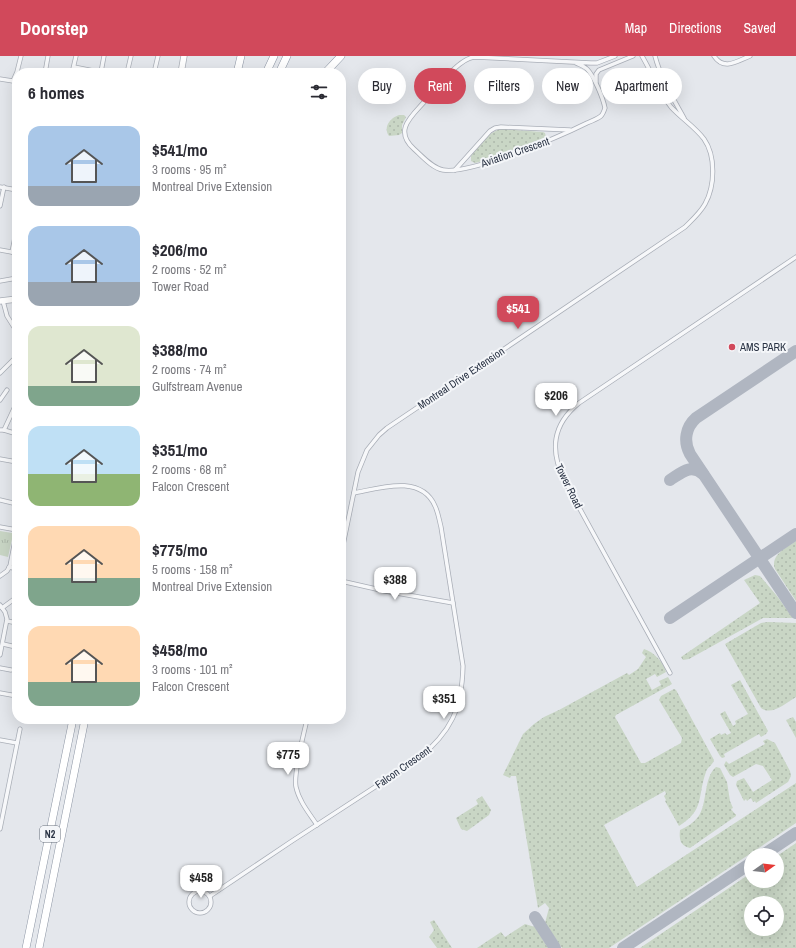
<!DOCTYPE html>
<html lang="en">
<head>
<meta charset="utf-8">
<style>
  :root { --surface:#fff; --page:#f2f2f3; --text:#2b2b33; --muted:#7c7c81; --accent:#d1495b }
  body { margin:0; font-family:"Archivo Narrow",sans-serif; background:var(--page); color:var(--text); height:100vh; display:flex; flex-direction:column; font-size:15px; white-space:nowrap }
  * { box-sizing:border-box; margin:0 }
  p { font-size:13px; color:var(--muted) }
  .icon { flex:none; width:22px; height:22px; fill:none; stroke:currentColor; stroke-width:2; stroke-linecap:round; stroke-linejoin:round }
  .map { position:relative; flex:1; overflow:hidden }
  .sheet { position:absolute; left:12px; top:12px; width:334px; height:656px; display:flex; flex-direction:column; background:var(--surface); border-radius:16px; box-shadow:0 4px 16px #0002 }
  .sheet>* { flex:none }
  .banner { position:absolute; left:358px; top:12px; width:378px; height:36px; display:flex; gap:8px }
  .needle { width:26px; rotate:76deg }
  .fabs { position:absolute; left:744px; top:792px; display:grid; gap:8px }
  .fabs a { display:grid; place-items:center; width:40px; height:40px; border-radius:50%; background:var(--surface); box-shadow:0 4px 16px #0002; font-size:20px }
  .price { position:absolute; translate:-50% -34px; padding:0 9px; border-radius:8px; background:#fff; color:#222; font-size:13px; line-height:26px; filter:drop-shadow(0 1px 2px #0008) }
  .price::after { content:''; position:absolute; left:50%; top:24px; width:12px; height:9px; margin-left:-6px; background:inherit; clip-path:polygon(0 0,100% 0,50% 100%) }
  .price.selected { background:var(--accent); color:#fff }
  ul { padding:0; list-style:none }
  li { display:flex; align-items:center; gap:12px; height:100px; padding:0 16px }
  li span { display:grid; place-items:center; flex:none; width:112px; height:80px; border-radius:12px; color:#555 }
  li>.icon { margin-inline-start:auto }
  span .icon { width:48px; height:48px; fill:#fffc; stroke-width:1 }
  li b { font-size:17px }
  h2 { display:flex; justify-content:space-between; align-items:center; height:48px; padding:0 16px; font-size:17px }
  .chip { padding:0 14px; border-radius:18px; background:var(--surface); box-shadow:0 4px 16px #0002; font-size:14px; line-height:36px }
  .chip.selected { background:var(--accent); color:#fff }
  header { display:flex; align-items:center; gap:24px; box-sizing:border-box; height:56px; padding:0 20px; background:var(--accent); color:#fff }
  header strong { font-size:19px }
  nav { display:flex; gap:22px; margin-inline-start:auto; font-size:14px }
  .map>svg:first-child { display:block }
</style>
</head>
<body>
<header>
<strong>Doorstep</strong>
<nav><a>Map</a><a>Directions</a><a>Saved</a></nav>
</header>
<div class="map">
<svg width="796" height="892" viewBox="0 0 796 892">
  <defs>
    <pattern id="grass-dots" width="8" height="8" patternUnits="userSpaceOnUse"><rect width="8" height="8" fill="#c9d6c5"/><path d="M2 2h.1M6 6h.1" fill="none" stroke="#adb8ab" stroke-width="1.8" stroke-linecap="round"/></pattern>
    <pattern id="park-tufts" width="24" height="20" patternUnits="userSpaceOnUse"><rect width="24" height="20" fill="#c9d6c5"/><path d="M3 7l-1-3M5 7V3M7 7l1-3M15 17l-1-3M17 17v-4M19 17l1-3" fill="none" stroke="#adb8ab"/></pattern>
  </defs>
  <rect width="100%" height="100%" fill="#e4e7ec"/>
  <g fill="url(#grass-dots)" fill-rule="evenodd">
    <path d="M399,59H404L406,61L402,69V77L399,79L389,80C383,71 390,62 399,59Z"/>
    <path d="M502,73L543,76L545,77L546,81L490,103L475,107L471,105V100C479,91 488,75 502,73Z"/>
    <path d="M796,485V545L775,513C770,499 786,492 796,485Z"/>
    <path d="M755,519L760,520L777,540L793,562H763L689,603L683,604L681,601L760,547L744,524Z"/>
    <path d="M768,566L796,567V641C786,647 772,660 761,652L725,588L761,567Z"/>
    <path d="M644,593C654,596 664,607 666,616L657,621L655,618L646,623L652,634L661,629L659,625L668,621L672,628L616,659L615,661L641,707H645L681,687L682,682L659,644L661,640L674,633L676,634L714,704C713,709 707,711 706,716C697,741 705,754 679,770L665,745L666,744L664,740L666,738L665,735L604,769L637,831L796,727V767L609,892H562L545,867L549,852L545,847L538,852L516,720H511L510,722L503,719L523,678L534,668L544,661L559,654L627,617L629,619L638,613L646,601L642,597Z"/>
    <path d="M740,624L768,675L766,678L761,681L759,678L724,698L725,701L722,702L720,700L710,683L720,677L721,679L725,677L727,679L731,677L720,658L725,655L733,670L736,668L735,665L748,658L731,629Z"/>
    <path d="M793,661L796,666V682L786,664Z"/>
    <path d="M767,683L775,687L790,715L791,720L788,726L756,747L755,745L753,746L751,742L747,745L746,743L744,745L736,729L737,725L744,722L753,736L772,724L763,710L756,708L733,721L730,719L724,709L726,705L729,708L765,688L763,685Z"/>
    <path d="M716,711L720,712L727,726L730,745L733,752L731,753L735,758H736V760L690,792C680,790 679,783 680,774C687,771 693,767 698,761C708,748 703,722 716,711Z"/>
    <path d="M482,740L491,754L489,759L467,775L461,773L456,762L478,748L476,744Z"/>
    <path d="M796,787V892H640L751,817V825H777V800ZM751,847H777V873H751Z"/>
    <path d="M434,864L452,892H437L429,881L434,874L430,866Z"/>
    <path d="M525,868L535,871L548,892H477L501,876L505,881Z"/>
  </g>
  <path fill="url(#park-tufts)" d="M0,475L12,477L13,479L8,501L0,499Z"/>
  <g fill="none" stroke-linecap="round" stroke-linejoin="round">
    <g stroke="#b0b6c1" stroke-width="12">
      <path d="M796,295L696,362C686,371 683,385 690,398L796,557"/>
      <path d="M670,424C681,417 691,407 703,418"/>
      <path d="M670,562L796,478"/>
      <path d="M763,799L796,777"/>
      <path d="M535,861L555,892"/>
      <path d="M623,892L751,807"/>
    </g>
    <defs>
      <g id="street">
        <path d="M655,0C661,23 673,42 684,62"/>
        <path d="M714,0C724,15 737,5 750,0"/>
        <path d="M576,7C580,9 584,10 587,13C594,20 603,42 605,52C604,55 603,58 601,60C597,63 592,65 587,67C561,80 470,119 443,114C432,112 422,100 414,93C393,74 412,60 425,45C436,33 458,3 474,1L591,7H597L615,0"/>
        <path d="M74,11L104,17"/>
        <path d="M101,16L104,0"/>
        <path d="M45,17L48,0"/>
        <path d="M72,17L76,0"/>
        <path d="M127,17L131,0"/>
        <path d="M154,17L158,0"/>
        <path d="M0,23L13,25L17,29"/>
        <path d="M13,25L17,16L21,0"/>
        <path d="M596,26V18L599,14L633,0"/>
        <path d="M455,114L490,75L495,72L501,71L570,74"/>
        <path d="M0,131L17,134"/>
        <path d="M0,150L4,131"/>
        <path d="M0,194L17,197"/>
        <path d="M12,196L17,171"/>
        <path d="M0,225L17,222"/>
        <path d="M3,245L7,260L17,276"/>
        <path d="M0,317L17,300"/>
        <path d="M0,344L7,334"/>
        <path d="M0,374H4L17,346"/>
        <path d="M4,374L17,378"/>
        <path d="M0,403L17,406"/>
        <path d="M0,444L17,448"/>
        <path d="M0,471L17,474"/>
        <path d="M341,499L358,416L367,394L379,379L387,372L685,171C692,164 700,157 705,148C715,130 716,100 704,83C695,71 681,62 671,51C659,36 652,17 642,0"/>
        <path d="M9,511L17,513"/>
        <path d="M0,520L7,515L10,510L17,474"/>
        <path d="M341,525L385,535L453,547"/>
        <path d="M0,549L5,556L7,563L0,599"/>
        <path d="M2,552L17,541"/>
        <path d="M7,565L17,567"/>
        <path d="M3,588L16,591"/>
        <path d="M0,612L11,614"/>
        <path d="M670,617L564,424C550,394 552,369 579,347L796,201"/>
        <path d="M0,637L17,640"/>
        <path d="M307,663C304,678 293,717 296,731C299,745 309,757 317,769"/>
        <path d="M0,684L17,687"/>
        <path d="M0,773L20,673"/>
        <circle cx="200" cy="846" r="11"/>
        <path d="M210,840L292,785L418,703C451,676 462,653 463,610L441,471C439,463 438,456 435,450C421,418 380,432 354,437"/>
      </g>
      <g id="secondary">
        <path d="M181,17L184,0"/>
        <path d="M0,245L17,243"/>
      </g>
      <g id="highway">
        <path d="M237,17L241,0"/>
        <path d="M266,17L274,0"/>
        <path d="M279,17L287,0"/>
        <path d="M325,17L341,0"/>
        <path d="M26,892L73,663"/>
        <path d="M39,892L85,663"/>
      </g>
    </defs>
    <use href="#street" stroke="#a9aeb7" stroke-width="5"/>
    <use href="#secondary" stroke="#a9aeb7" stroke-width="7"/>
    <use href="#highway" stroke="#8b94a3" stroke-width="8"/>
    <use href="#street" stroke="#f7f8fa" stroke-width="3.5"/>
    <use href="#secondary" stroke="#fff" stroke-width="5.5"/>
    <use href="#highway" stroke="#fff" stroke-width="7"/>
  </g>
  <circle fill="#d1495b" stroke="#f4f6f9" stroke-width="1.5" cx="732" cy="291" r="4"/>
  <g text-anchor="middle" stroke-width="4" stroke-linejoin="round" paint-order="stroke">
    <rect fill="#f4f6f9" stroke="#676e7b" stroke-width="1" x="40" y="770" width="20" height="16" rx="3"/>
    <g font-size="10" font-weight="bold" fill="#2b3445">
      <text x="50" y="782">N2</text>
    </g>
    <g font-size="11" fill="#2b3445" stroke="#f4f6f9">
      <text transform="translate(515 96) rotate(-19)" y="4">Aviation Crescent</text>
      <text transform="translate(461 322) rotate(-34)" y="4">Montreal Drive Extension</text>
      <text transform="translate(569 430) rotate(64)" y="4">Tower Road</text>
      <text transform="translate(403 711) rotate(-35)" y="4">Falcon Crescent</text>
    </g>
    <g font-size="11" fill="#2b3445" stroke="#f4f6f9" text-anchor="start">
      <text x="740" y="295">AMS PARK</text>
    </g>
  </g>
</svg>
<div class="fabs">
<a><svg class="needle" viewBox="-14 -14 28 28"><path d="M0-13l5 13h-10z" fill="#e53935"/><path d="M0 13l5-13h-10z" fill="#7c7c81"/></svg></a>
<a><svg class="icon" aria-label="locate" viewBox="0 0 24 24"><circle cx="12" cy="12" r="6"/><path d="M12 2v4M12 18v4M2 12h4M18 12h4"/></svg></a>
</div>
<b class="price selected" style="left:518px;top:274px">$541</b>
<b class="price" style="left:556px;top:361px">$206</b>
<b class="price" style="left:395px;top:545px">$388</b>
<b class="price" style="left:444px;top:664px">$351</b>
<b class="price" style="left:288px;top:720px">$775</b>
<b class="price" style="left:201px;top:843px">$458</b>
<div class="banner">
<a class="chip">Buy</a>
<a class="chip selected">Rent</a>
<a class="chip">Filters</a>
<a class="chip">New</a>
<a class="chip">Apartment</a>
</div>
<section class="sheet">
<h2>6 homes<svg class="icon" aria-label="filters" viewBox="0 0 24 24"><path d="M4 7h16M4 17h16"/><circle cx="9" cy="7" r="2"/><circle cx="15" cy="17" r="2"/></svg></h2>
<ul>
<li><span style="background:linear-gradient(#a9c7e8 75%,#9aa5b1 0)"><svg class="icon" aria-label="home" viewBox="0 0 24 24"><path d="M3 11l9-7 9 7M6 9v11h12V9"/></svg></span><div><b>$541/mo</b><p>3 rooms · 95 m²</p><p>Montreal Drive Extension</p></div></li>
<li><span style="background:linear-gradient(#a9c7e8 70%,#9aa5b1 0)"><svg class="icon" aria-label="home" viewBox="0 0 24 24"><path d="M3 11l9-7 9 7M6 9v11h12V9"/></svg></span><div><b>$206/mo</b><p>2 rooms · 52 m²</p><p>Tower Road</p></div></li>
<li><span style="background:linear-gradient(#dfe7d0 75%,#7fa58c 0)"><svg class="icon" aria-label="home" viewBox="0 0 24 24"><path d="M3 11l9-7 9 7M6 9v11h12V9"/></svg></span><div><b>$388/mo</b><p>2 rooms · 74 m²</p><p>Gulfstream Avenue</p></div></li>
<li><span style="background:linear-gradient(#bfe0f5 60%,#8fb573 0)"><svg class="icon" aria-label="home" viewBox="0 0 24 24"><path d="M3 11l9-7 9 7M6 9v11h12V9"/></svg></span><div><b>$351/mo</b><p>2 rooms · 68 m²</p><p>Falcon Crescent</p></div></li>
<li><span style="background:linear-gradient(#ffd9b3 65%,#7fa58c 0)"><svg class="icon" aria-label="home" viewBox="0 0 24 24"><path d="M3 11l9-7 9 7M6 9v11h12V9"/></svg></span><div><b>$775/mo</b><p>5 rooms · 158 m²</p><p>Montreal Drive Extension</p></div></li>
<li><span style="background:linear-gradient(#ffd9b3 70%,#7fa58c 0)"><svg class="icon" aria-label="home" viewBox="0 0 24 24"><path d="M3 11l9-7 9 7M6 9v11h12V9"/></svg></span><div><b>$458/mo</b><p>3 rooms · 101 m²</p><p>Falcon Crescent</p></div></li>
</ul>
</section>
</div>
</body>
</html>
